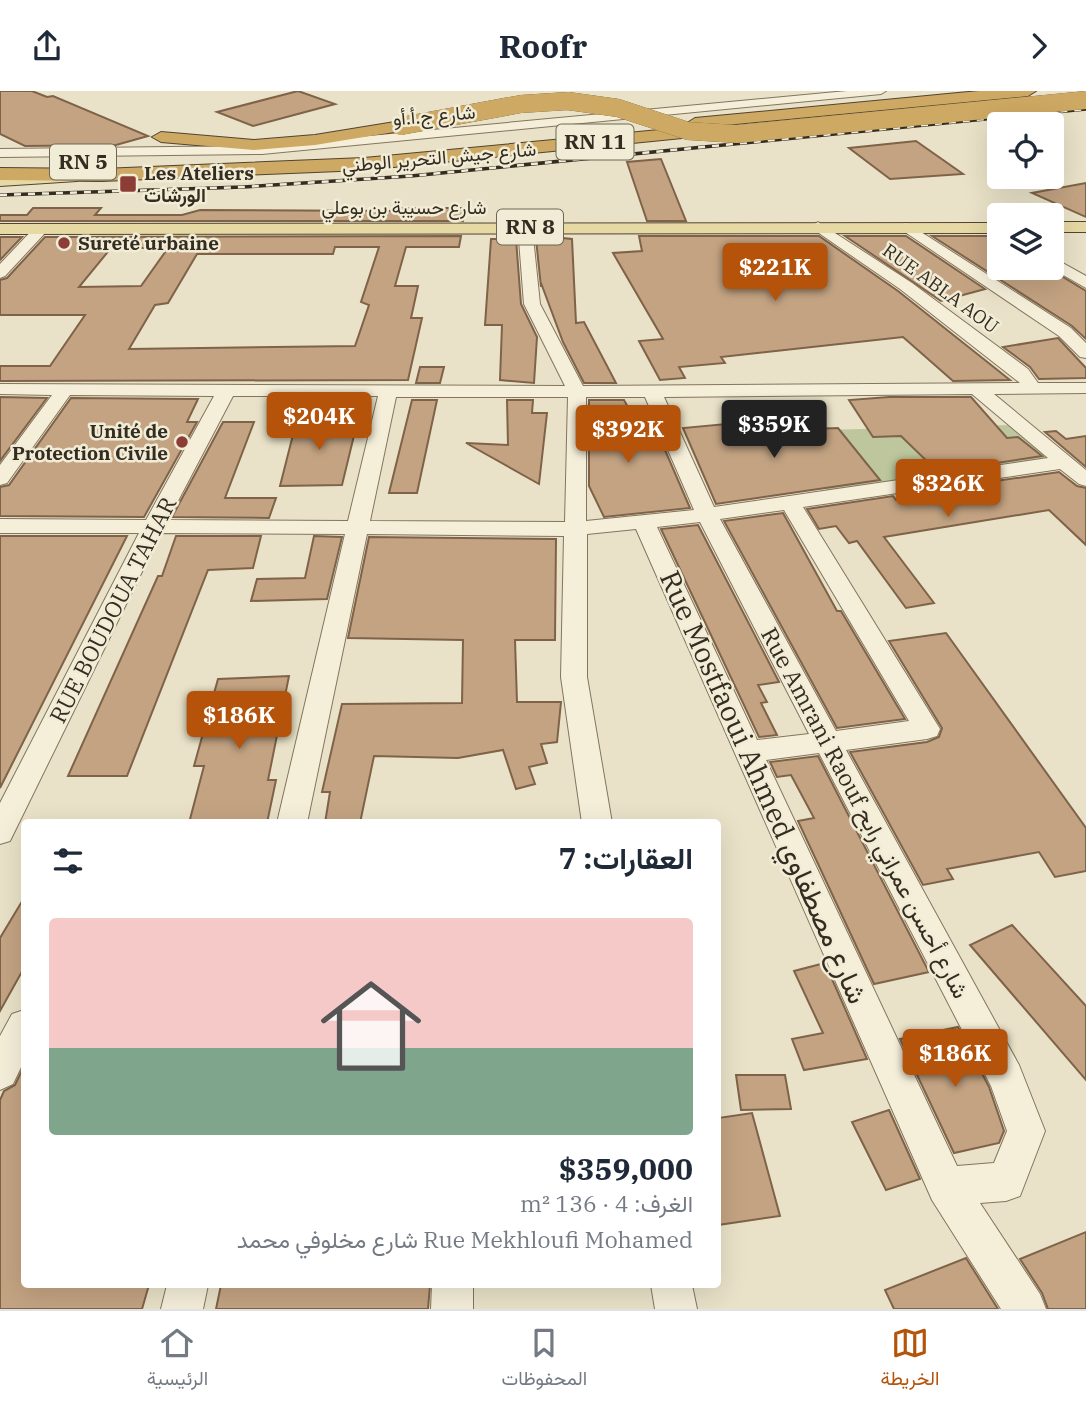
<!DOCTYPE html>
<html lang="ar">
<head>
<meta charset="utf-8">
<style>
  :root { --surface:#fff; --page:#f2f2f3; --text:#1f2937; --muted:#747a83; --line:#e0e1e3; --accent:#b45309 }
  body { margin:0; font-family:"IBM Plex Serif",Vazirmatn,serif; background:var(--page); color:var(--text); direction:rtl; height:100vh; display:flex; flex-direction:column; font-size:26px; white-space:nowrap }
  * { box-sizing:border-box; margin:0 }
  p { font-size:23px; color:var(--muted) }
  .icon { flex:none; width:38px; height:38px; fill:none; stroke:currentColor; stroke-width:2; stroke-linecap:round; stroke-linejoin:round }
  .map { position:relative; flex:1; overflow:hidden; direction:ltr }
  .sheet { position:absolute; left:21px; top:728px; width:700px; height:469px; display:flex; flex-direction:column; background:var(--surface); border-radius:7px; box-shadow:0 7px 28px #0002; direction:rtl }
  .sheet>* { flex:none }
  .controls { position:absolute; left:987px; top:21px; display:grid; gap:14px }
  .controls a { display:grid; place-items:center; width:77px; height:77px; border-radius:7px; background:var(--surface); box-shadow:0 7px 28px #0002; font-size:35px }
  .price { position:absolute; translate:-50% -60px; padding:0 16px; border-radius:7px; background:var(--accent); color:#fff; font-size:23px; line-height:46px; filter:drop-shadow(0 2px 4px #0008) }
  .price::after { content:''; position:absolute; left:50%; top:42px; width:21px; height:16px; margin-left:-10px; background:inherit; clip-path:polygon(0 0,100% 0,50% 100%) }
  .price.current { background:#222; color:#fff }
  ul { padding:0; list-style:none }
  li { display:grid; align-content:center; gap:14px; height:371px; padding:0 28px }
  li span { display:grid; place-items:center; height:217px; border-radius:7px; color:#555 }
  li>.icon { margin-inline-start:auto }
  span .icon { width:126px; height:126px; fill:#fffc; stroke-width:1 }
  li b { font-size:30px }
  h2 { display:flex; justify-content:space-between; align-items:center; height:84px; padding:0 28px; font-size:30px }
  header { display:flex; justify-content:space-between; align-items:center; height:91px; padding:0 28px; background:var(--surface); font-size:32px; font-weight:800 }
  .menu { display:flex; justify-content:space-around; align-items:center; height:98px; border-top:2px solid var(--line); background:var(--surface); font-size:19px; color:var(--muted) }
  .menu a { display:grid; justify-items:center; gap:4px }
  .menu .current { color:var(--accent) }
  .map>svg:first-child { display:block }
</style>
</head>
<body>
<header><svg class="icon" aria-label="forward" viewBox="0 0 24 24"><path d="M9 5l7 7-7 7"/></svg>Roofr<svg class="icon" aria-label="share" viewBox="0 0 24 24"><path d="M12 15V3M7 8l5-5 5 5M5 13v7h14v-7"/></svg></header>
<div class="map">
<svg width="1086" height="1218" viewBox="0 0 1086 1218">
  <rect width="100%" height="100%" fill="#e9e2c8"/>
  <path fill="#bdc69d" d="M1010,334L1048,367L828,402L787,340Z"/>
  <g fill="#c3a382" stroke="#7f6348" stroke-width="2" fill-rule="evenodd">
    <path d="M0,0H32L47,6L53,5L148,45L116,54L25,55L0,43Z"/>
    <path d="M298,0L335,13L253,35L217,21Z"/>
    <path d="M916,50L963,83L890,88L849,57Z"/>
    <path d="M661,68L686,130H647L627,71Z"/>
    <path d="M1086,92V126L1032,102Z"/>
    <path d="M33,117H101L95,124H182L200,119L396,120L397,117H465L463,130H0V124H27Z"/>
    <path d="M461,145L459,156H406L395,195H418L411,227H422L408,289L0,290V275H50L85,224H0V189L7,187L45,146ZM335,156H379L361,211L369,214L355,255L129,258L155,214L168,212L197,163H333ZM111,157H168L141,195L79,196Z"/>
    <path d="M542,145L572,148L576,232L584,231L616,292H584L563,251L541,192V196L536,148Z"/>
    <path d="M639,145H819L898,200L1010,289L953,290L903,246L721,266L725,272L679,276L685,287L660,289L639,250L663,248L613,162L642,160Z"/>
    <path d="M845,145H906L985,198L941,210Z"/>
    <path d="M932,145H999V178L1048,177L1086,200V248L1072,235Z"/>
    <path d="M0,146H22L0,169Z"/>
    <path d="M491,148H516L521,213L537,246L534,292L500,289L502,234H485Z"/>
    <path d="M1058,247L1086,277V287L1039,288L1030,276L1003,256Z"/>
    <path d="M420,276H444L440,292H416Z"/>
    <path d="M0,306L47,307L0,370Z"/>
    <path d="M889,306H971L1007,347L1018,346L1042,365L938,381L901,345L873,346L849,309Z"/>
    <path d="M71,307L198,308L187,331H197L144,426L0,425V396L9,394Z"/>
    <path d="M412,309H437L417,402H389Z"/>
    <path d="M507,309H533L532,322H547L539,393L466,352L508,354Z"/>
    <path d="M589,309H624L630,320L638,319L640,352H662L690,417L604,426L589,395Z"/>
    <path d="M297,328H358L342,394L280,395Z"/>
    <path d="M779,328L786,339L838,337L880,389L716,413L683,337Z"/>
    <path d="M223,331H254L225,407H276L269,427L172,426Z"/>
    <path d="M1056,340L1066,348L1086,345V376L1045,341Z"/>
    <path d="M1059,381L1077,395L1086,397V454L1049,419L884,446L934,512L906,517L857,450L849,452L836,435L819,438L807,418L893,405L896,409L956,399L954,396Z"/>
    <path d="M783,422L837,520H841L905,628L837,637L724,430Z"/>
    <path d="M698,434L779,591L758,594L767,611L761,612L777,644L759,646L661,438Z"/>
    <path d="M0,445H127L0,697Z"/>
    <path d="M176,445H261L253,477L208,479L127,685H68L158,485H162Z"/>
    <path d="M314,445L342,446L327,508L251,510L257,488L305,487Z"/>
    <path d="M369,446L556,448L555,549H515L517,611H561L557,651L541,653L547,672L529,676L535,693L516,698L503,659L458,667L374,665L360,732H325L330,701H322L342,613L462,612L463,549L348,547Z"/>
    <path d="M946,542L1086,737V780L1055,786L1039,761L947,778L953,788L923,794L850,661L927,651L939,646L942,637L889,550Z"/>
    <path d="M289,585L268,689H276L267,732H189L204,675H194L218,588Z"/>
    <path d="M818,665L929,881L874,893L798,730L814,727L791,684L777,686L770,671Z"/>
    <path d="M24,807V877L0,920V847Z"/>
    <path d="M1012,834L1086,915V989L970,854Z"/>
    <path d="M825,872L867,968L804,979L792,948L823,942L794,880Z"/>
    <path d="M958,936L989,996L1004,1040L999,1052L954,1062L900,948Z"/>
    <path d="M24,975V1194H149L142,1218H0V1009L4,1000L15,994Z"/>
    <path d="M736,984H785L791,1018L741,1019Z"/>
    <path d="M889,1019L920,1088L886,1099L852,1031Z"/>
    <path d="M752,1022L780,1125L718,1134V1027Z"/>
    <path d="M1086,1141V1218H1048L1042,1202L1020,1168Z"/>
    <path d="M966,1167L998,1218H894L885,1199Z"/>
    <path d="M221,1194H430L428,1218H216Z"/>
  </g>
  <g fill="none" stroke-linecap="round" stroke-linejoin="round">
    <defs>
      <g id="minor">
        <path d="M847,0H886L881,3L262,63L0,66V58L262,55Z"/>
        <path d="M818,131L912,192L1028,278L1038,292H1086V302L994,303L1086,379V395L1079,393L1060,378L803,416L940,638L937,645L927,648L846,659L1019,974L1045,1040L1020,1105L1006,1110L980,1112L1040,1203L1046,1218H1001L932,1109L636,438L587,443V586L612,732H582L561,586L564,445L367,443L307,732H277L345,443L161,442L10,750L0,753V712L139,442H0V428L146,429L214,305L70,304L7,392L0,394V374L52,304L0,303V293L565,295L524,213L518,136L525,132L532,136L540,213L583,295L1020,292L900,198L813,138L811,135ZM972,303L1048,367L714,416L664,306ZM233,305H378L348,430L168,429ZM396,306H568L565,431L370,430ZM586,306H645L694,419L586,430ZM784,419L909,630L836,640L720,428ZM700,431L809,643L757,649L657,436ZM819,662L991,995L1007,1040L994,1072L957,1075L766,669Z"/>
        <path d="M907,132L1071,237L1086,252V267L1080,266L1059,245L902,139V133Z"/>
        <path d="M41,134L48,138L46,141L5,185L0,187V173L36,135Z"/>
        <path d="M1052,166L1086,185V197L1051,177Z"/>
        <path d="M24,919V970L13,993L0,999V945L12,923Z"/>
        <path d="M167,1194H208L203,1218H161Z"/>
        <path d="M432,1194H473V1218H431Z"/>
        <path d="M651,1194H692L697,1218H655Z"/>
      </g>
      <g id="major">
        <path d="M71,82L79,87L77,90L0,95V85Z"/>
        <rect x="1052" y="131" width="34" height="10"/>
        <path d="M999,132V142L0,143V133Z"/>
      </g>
      <g id="highway">
        <path d="M979,0H1036L1028,5L726,34L731,38L722,43L364,79L102,90L0,89V77L102,78L364,67L691,36L687,32L695,27Z"/>
        <path d="M401,30L407,31L409,35L407,39L315,54L254,59L161,51L152,46L161,41L254,49L315,44Z"/>
      </g>
    </defs>
    <use href="#minor" stroke="#83755f" stroke-width="2"/>
    <use href="#major" stroke="#514432" stroke-width="2"/>
    <use href="#highway" stroke="#514432" stroke-width="2"/>
    <use href="#minor" fill="#f5efda" fill-rule="evenodd"/>
    <use href="#major" fill="#e7d9a4" fill-rule="evenodd"/>
    <use href="#highway" fill="#cea963" fill-rule="evenodd"/>
    <defs>
      <path id="rail" d="M0,104L243,96L411,85L1086,18"/>
    </defs>
    <use href="#rail" stroke="#352c21" stroke-width="3.5"/>
    <use href="#rail" stroke="#f1ecd6" stroke-width="2.5" stroke-dasharray="7" stroke-linecap="butt"/>
    <defs>
      <path id="highway-bridge" d="M401,35L521,13L568,10L618,17L688,40L737,43L1086,9"/>
    </defs>
    <use href="#highway-bridge" stroke="#514432" stroke-width="18" stroke-linecap="butt"/>
    <use href="#highway-bridge" stroke="#cea963" stroke-width="18"/>
  </g>
  <g fill="#8b3d36" stroke="#f1ecd6" stroke-width="2.5">
    <rect x="119" y="84" width="18" height="18" rx="3.5"/>
    <circle cx="64" cy="152" r="7"/>
    <circle cx="182" cy="351" r="7"/>
  </g>
  <g text-anchor="middle" stroke-width="5" stroke-linejoin="round" paint-order="stroke">
    <g font-size="19" fill="#352c21" stroke="#f1ecd6">
      <text transform="translate(434 24) rotate(-5)" y="7">شارع ج.أ.أو</text>
      <text transform="translate(439 66) rotate(-5)" y="7">شارع جيش التحرير الوطني</text>
      <text x="404" y="123">شارع حسيبة بن بوعلي</text>
      <text transform="translate(941 197) rotate(36)" y="7">RUE ABLA AOU</text>
    </g>
    <g font-size="19" font-weight="bold" fill="#352c21" stroke="#f1ecd6" text-anchor="start">
      <text x="144" y="89">Les Ateliers<tspan x="144" dy="22">الورشات</tspan></text>
      <text x="78" y="159">Sureté urbaine</text>
      <text x="168" y="347" text-anchor="end">Unité de<tspan x="168" dy="22">Protection Civile</tspan></text>
    </g>
    <g fill="#f1ecd6" stroke="#6d6657" stroke-width="2">
      <rect x="556.5" y="33.5" width="77" height="35" rx="5"/>
      <rect x="50" y="53.5" width="66" height="35" rx="5"/>
      <rect x="497" y="118.5" width="66" height="35" rx="5"/>
    </g>
    <g font-size="21" font-weight="bold" fill="#352c21">
      <text x="595" y="58">RN 11</text>
      <text x="83" y="78">RN 5</text>
      <text x="530" y="143">RN 8</text>
    </g>
    <g font-size="23" fill="#352c21" stroke="#f1ecd6">
      <text transform="translate(113 519) rotate(-63)" y="8">RUE BOUDOUA TAHAR</text>
      <text transform="translate(865 722) rotate(62)" y="8">Rue Amrani Raouf شارع أحسن عمراني رابح</text>
    </g>
    <g font-size="28" fill="#352c21" stroke="#f1ecd6">
      <text transform="translate(764 696) rotate(66)" y="10">Rue Mostfaoui Ahmed شارع مصطفاوي</text>
    </g>
  </g>
</svg>
<div class="controls">
<a><svg class="icon" aria-label="locate" viewBox="0 0 24 24"><circle cx="12" cy="12" r="6"/><path d="M12 2v4M12 18v4M2 12h4M18 12h4"/></svg></a>
<a><svg class="icon" aria-label="layers" viewBox="0 0 24 24"><path d="M12 4l9 5-9 5-9-5zM3 14l9 5 9-5"/></svg></a>
</div>
<b class="price" style="left:775px;top:212px">$221K</b>
<b class="price" style="left:319px;top:361px">$204K</b>
<b class="price current" style="left:774px;top:369px">$359K</b>
<b class="price" style="left:628px;top:374px">$392K</b>
<b class="price" style="left:948px;top:428px">$326K</b>
<b class="price" style="left:239px;top:660px">$186K</b>
<b class="price" style="left:955px;top:998px">$186K</b>
<section class="sheet">
<h2>العقارات: 7<svg class="icon" aria-label="filters" viewBox="0 0 24 24"><path d="M4 7h16M4 17h16"/><circle cx="9" cy="7" r="2"/><circle cx="15" cy="17" r="2"/></svg></h2>
<ul>
<li><span style="background:linear-gradient(#f6c9c9 60%,#7fa58c 0)"><svg class="icon" aria-label="home" viewBox="0 0 24 24"><path d="M3 11l9-7 9 7M6 9v11h12V9"/></svg></span><div><b>$359,000</b><p>الغرف: 4 · 136 m²</p><p>Rue Mekhloufi Mohamed شارع مخلوفي محمد</p></div></li>
</ul>
</section>
</div>
<nav class="menu">
<a class="current"><svg class="icon" aria-label="map" viewBox="0 0 24 24"><path d="M3 6l6-2 6 2 6-2v14l-6 2-6-2-6 2zM9 4v14M15 6v14"/></svg>الخريطة</a>
<a><svg class="icon" aria-label="saved" viewBox="0 0 24 24"><path d="M7 4h10v16l-5-4-5 4z"/></svg>المحفوظات</a>
<a><svg class="icon" aria-label="home" viewBox="0 0 24 24"><path d="M3 11l9-7 9 7M6 9v11h12V9"/></svg>الرئيسية</a>
</nav>
</body>
</html>
